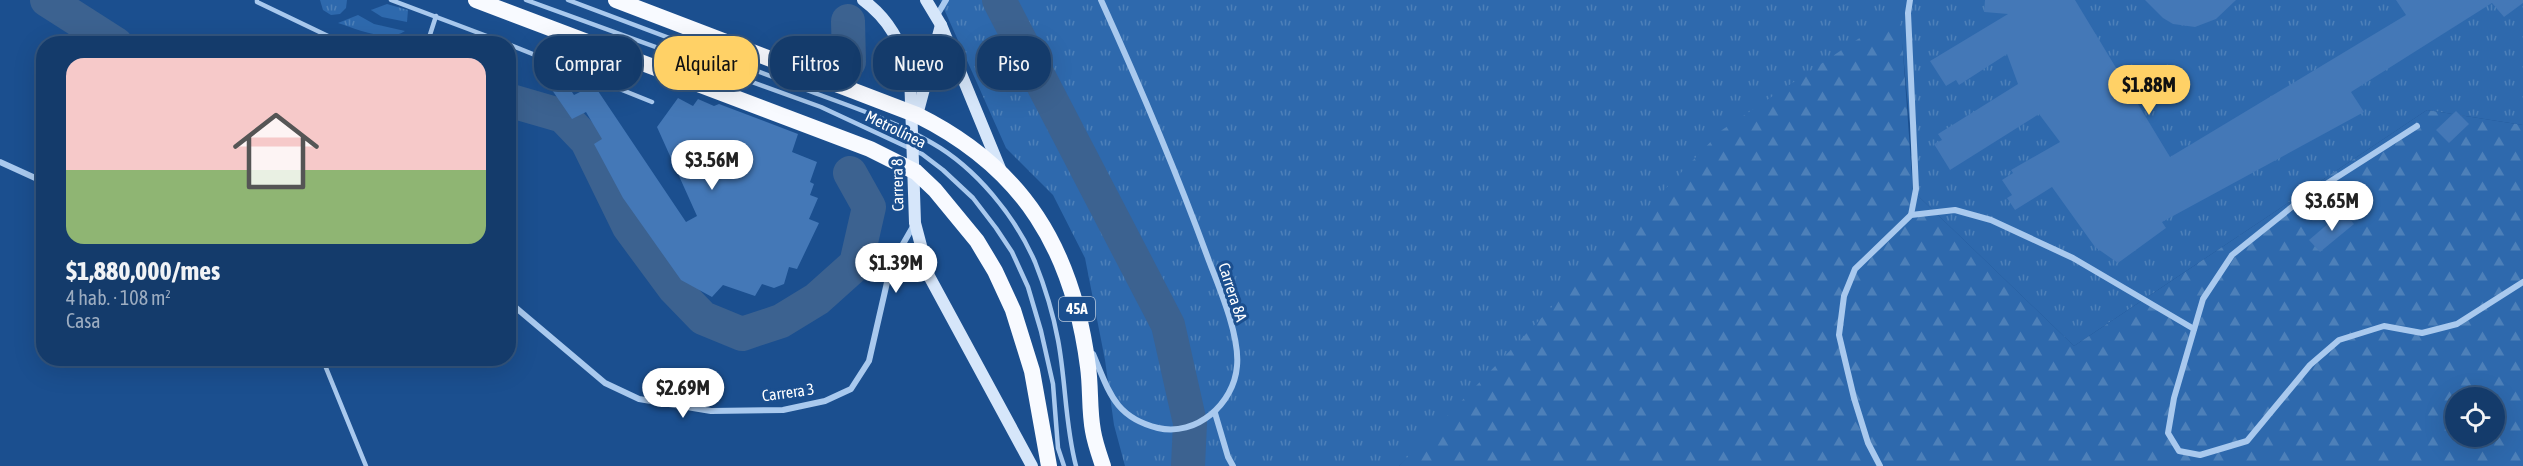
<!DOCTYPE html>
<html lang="es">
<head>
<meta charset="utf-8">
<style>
  :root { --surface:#143b6b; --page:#214673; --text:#f1f3f6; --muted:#9dadc1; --line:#33557e; --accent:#ffd166 }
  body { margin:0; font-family:"Asap Condensed",sans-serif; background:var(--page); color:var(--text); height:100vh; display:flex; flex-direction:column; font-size:22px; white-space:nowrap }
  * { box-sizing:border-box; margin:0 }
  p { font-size:20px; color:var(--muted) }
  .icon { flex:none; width:33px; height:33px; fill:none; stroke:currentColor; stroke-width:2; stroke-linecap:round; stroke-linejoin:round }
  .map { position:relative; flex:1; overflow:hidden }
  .sheet { position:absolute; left:36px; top:36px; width:480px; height:330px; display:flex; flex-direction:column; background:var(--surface); border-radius:24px; box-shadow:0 6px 24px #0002,0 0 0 2px var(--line) }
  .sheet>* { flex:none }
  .guide { position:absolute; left:534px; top:36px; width:570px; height:54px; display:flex; gap:12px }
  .tools { position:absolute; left:2445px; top:387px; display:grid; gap:12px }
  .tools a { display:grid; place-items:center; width:60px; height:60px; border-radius:50%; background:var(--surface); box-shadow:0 6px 24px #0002,0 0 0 2px var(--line); font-size:30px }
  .price { position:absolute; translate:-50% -51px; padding:0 14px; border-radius:21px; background:#fff; color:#222; font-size:20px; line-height:39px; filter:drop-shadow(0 2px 3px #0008) }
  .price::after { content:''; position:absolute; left:50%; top:36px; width:18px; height:14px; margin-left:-9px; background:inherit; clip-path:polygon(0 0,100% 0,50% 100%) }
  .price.selected { background:var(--accent); color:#111 }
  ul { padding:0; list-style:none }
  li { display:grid; align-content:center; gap:12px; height:318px; padding:0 30px }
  li span { display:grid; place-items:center; height:186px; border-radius:18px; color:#555 }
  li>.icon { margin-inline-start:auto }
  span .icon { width:108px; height:108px; fill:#fffc; stroke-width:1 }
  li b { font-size:26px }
  .tag { padding:0 21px; border-radius:24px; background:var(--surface); box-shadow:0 6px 24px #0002,0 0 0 2px var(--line); font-size:21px; line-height:54px }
  .tag.selected { background:var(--accent); color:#111 }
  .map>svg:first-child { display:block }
</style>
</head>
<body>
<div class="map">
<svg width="2523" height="466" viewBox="0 0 2523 466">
  <defs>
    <pattern id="grass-tufts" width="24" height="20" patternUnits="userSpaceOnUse" patternTransform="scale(1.5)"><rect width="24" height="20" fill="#2e69ad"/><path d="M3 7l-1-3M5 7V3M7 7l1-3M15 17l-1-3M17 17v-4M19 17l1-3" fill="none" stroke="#4d80b9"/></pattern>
    <pattern id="forest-firs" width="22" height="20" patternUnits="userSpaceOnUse" patternTransform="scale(1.5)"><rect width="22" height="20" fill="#2e69ad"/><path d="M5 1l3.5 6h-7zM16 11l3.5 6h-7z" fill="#4d80b9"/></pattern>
  </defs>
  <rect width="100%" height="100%" fill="#1b4f8f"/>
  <g fill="url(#grass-tufts)">
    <path d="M320,0H347L346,8L340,14L331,15L323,10Z"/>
    <path d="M940,0H2523V125L2427,110L2074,346L1913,191L1910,126L1899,12L1399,466H1125L1114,425L1105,360L1085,258L1053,195L1006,148Z"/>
    <path d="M387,4L408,10L407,22L382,17L371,10Z"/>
    <path d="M358,15L374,24L405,31C387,43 357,29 338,23Z"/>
  </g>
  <path fill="url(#forest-firs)" fill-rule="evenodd" d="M1900,11L1913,191L2074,346L2427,110L2523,125V466H1399L1722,130ZM2456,398H2494V436H2456Z"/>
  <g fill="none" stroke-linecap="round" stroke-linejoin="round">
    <g stroke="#3c6290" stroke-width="34">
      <path d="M47,0L116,44"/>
      <path d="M999,0L1168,325L1190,423L1188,466"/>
      <path d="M848,21L849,62"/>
      <path d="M508,100L563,116L587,141L629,227L674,288L703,318L742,334L781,321L817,299L856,264L869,207L850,173"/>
    </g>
  </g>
  <g fill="#4478b7">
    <path d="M1985,0H2075L2170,157L2406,15L2396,0H2523V3L2504,17L2492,3L2351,92L2364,112L2162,222L2166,228L2118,263L2095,247L2052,187L2015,210L2007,198L2012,195L2002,180L2013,173L2011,170L2060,142L2039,114L1950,170L1934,144L1942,140L1938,134L2018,84L2007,54L1959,85L1956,80L1946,86L1930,61L2008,14L1984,12Z"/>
    <path d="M2145,0H2236L2216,19L2195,27L2173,24L2163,18Z"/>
    <path d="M552,67L556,68L574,95L594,85L686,222L697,216L657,127L678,98L693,106L698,99L714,106L719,104L798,134L792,152L817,162L810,182L814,184L810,195L818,198L809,219L819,223L797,269L789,267L784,284L774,288L762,284L755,296L723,285L712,297L681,280L623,198L594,144L602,139L586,112L572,119L541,74Z"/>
    <path d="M2456,111L2469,124L2449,143L2436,130Z"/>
    <path d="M2343,211L2354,224L2320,252L2309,240Z"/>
  </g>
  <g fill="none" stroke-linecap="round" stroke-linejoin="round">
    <g stroke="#a9c9ee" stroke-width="4.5">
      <path d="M257,0V2L328,36L350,44"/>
      <path d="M391,0L508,44"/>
      <path d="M526,0L821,107L922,154L943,170L973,198L996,228L1012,252L1028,287L1041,331L1053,384L1058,448L1064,466"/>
      <path d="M568,0C643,28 718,57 794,85C839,103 890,118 932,143C976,168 1015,216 1035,262C1045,287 1053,313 1058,340C1066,382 1065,425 1076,466"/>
      <path d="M427,44L436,16"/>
      <path d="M464,44L494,39"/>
      <path d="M508,44L652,102"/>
      <path d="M322,358L366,466"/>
    </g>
    <g stroke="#a9c9ee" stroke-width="6">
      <path d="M1910,0L1908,13L1916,189L1911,215"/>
      <path d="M936,17L946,0"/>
      <path d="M2417,126L2298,202L2232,255L2203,299L2174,398L2168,433L2179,451L2200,455L2247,441L2310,365L2339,340L2384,326L2422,333L2457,324L2523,282"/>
      <path d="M0,162L44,182"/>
      <path d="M508,301L605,383L639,399L711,411L783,410L825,401L851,389L869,361L891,265L915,223"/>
      <path d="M1093,354C1109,391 1114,417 1158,428C1196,437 1234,404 1237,366C1240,337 1220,289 1209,261C1177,173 1140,86 1101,0"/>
      <path d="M1215,413L1228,457L1233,466"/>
      <path d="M1880,466L1868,443L1854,398L1839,335L1844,296L1855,269L1911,215L1955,210L1991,220L2073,258L2194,329"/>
    </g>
    <g stroke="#d6e6fa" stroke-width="12">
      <path d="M863,0C889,19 901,43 910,73L915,223L929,276L1032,466"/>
      <path d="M926,0L941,25L1001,171"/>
      <path d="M917,115L941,25"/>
    </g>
    <g stroke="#f8faff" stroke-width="16">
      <path d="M476,0L870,149L916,172L935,190L977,241L995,271L1013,310L1032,371L1049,466"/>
      <path d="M616,0L917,115C1024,168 1073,250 1088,367C1091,388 1089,410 1093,431C1095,443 1099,454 1103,466"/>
    </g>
  </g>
  <g text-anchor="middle" stroke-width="6" stroke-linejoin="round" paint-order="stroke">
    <rect fill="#1b4f8f" stroke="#bbcadd" stroke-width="1.5" x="1059" y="297" width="36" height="24" rx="4.5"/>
    <g font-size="15" font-weight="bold" fill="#fff">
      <text x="1077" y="314">45A</text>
    </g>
    <g font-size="16" fill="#fff" stroke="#1b4f8f">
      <text transform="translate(896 129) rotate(26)" y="6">Metrolínea</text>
      <text transform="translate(897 185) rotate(-91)" y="6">Carrera 8</text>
      <text transform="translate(1233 292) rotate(72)" y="6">Carrera 8A</text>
      <text transform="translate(788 392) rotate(-8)" y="6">Carrera 3</text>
    </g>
  </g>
</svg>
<div class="tools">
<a><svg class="icon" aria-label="locate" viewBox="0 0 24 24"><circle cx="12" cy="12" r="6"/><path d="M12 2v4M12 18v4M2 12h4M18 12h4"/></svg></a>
</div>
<b class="price selected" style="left:2149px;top:116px">$1.88M</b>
<b class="price" style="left:712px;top:191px">$3.56M</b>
<b class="price" style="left:2332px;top:232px">$3.65M</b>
<b class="price" style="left:896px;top:294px">$1.39M</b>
<b class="price" style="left:683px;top:419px">$2.69M</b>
<div class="guide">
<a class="tag">Comprar</a>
<a class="tag selected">Alquilar</a>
<a class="tag">Filtros</a>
<a class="tag">Nuevo</a>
<a class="tag">Piso</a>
</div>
<section class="sheet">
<ul>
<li><span style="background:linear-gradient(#f6c9c9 60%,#8fb573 0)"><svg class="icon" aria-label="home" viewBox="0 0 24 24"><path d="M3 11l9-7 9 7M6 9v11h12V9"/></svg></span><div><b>$1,880,000/mes</b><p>4 hab. · 108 m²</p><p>Casa</p></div></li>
</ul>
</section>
</div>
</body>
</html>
